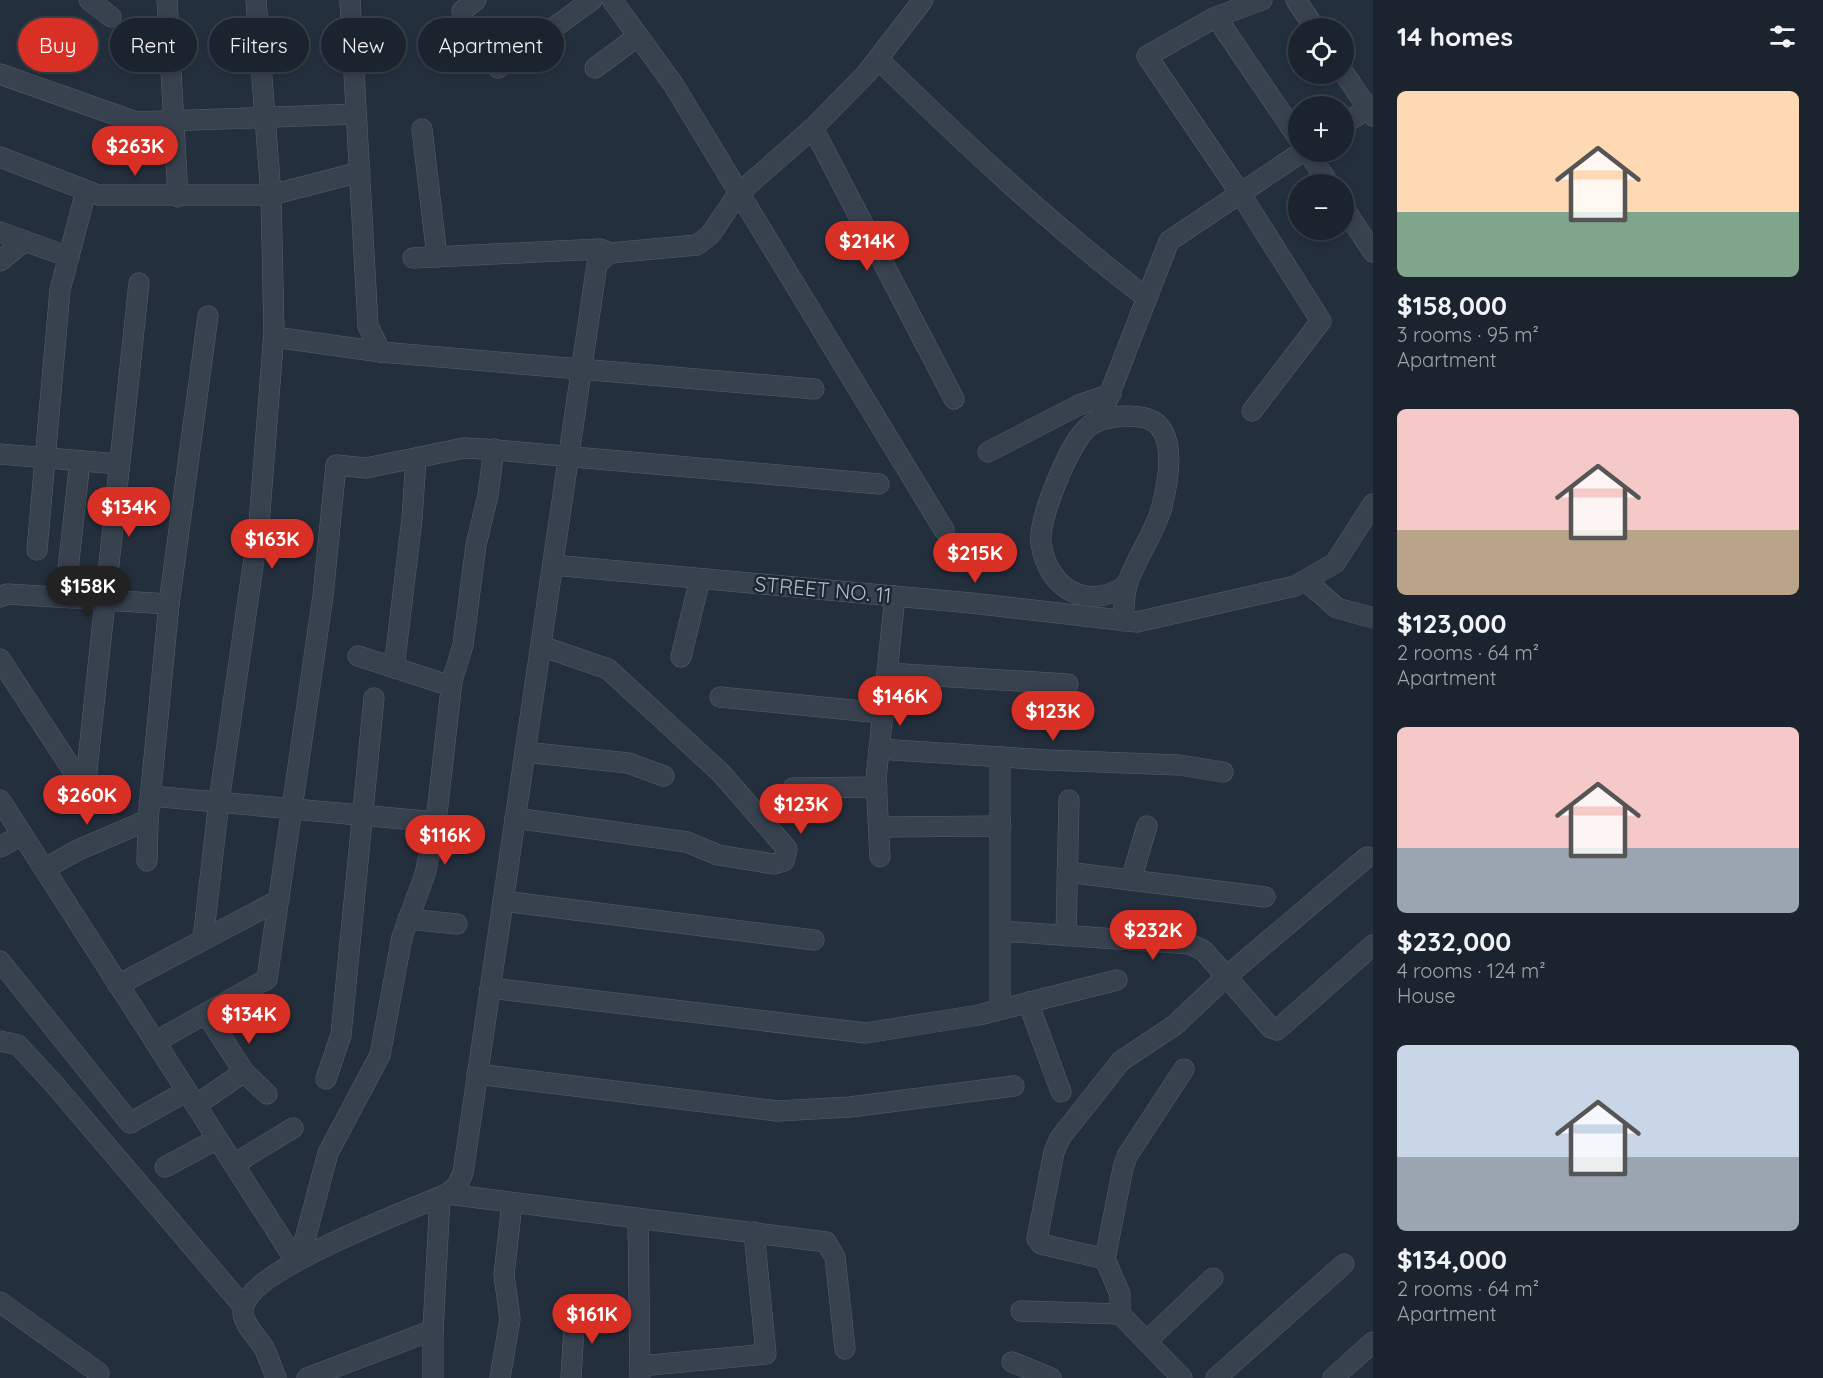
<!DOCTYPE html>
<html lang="en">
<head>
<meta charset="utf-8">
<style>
  :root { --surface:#1b232e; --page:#282f3a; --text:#f1f3f6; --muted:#a0a4aa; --line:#39404a; --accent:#d93025 }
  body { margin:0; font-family:Quicksand,sans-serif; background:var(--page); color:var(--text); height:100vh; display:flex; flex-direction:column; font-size:22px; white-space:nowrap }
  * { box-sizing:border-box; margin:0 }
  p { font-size:20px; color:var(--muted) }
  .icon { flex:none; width:33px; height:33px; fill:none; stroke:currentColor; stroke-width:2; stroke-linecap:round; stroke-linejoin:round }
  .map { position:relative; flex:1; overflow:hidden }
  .panel { display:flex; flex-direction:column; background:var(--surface); width:450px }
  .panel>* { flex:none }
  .top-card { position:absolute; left:18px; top:18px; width:570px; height:54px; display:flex; gap:12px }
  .tools { position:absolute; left:1288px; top:18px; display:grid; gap:12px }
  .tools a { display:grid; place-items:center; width:66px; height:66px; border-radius:50%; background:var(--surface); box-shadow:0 3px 9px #0003,0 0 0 2px var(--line); font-size:30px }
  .price { position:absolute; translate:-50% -51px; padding:0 14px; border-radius:21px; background:var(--accent); color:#fff; font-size:20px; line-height:39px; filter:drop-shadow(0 2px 3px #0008) }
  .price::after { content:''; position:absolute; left:50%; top:36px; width:18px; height:14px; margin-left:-9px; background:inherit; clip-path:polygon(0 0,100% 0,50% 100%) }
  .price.active { background:#222; color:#fff }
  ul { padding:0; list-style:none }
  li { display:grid; align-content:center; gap:12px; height:318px; padding:0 24px }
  li span { display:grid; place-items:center; height:186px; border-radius:9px; color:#555 }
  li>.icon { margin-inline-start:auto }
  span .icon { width:108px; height:108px; fill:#fffc; stroke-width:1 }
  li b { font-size:26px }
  h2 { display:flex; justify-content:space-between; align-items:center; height:72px; padding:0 24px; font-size:26px }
  .tag { padding:0 21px; border-radius:27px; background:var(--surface); box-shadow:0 3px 9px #0003,0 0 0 2px var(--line); font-size:21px; line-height:54px }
  .tag.active { background:var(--accent); color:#fff }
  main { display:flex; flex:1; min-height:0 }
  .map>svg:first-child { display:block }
</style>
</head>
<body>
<main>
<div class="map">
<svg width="1373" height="1378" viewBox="0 0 1373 1378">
  <rect width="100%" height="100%" fill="#242f3e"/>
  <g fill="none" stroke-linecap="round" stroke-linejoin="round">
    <defs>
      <g id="minor">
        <path d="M89,0L111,17"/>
        <path d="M167,0L178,197"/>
        <path d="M350,0L368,326L381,352"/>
        <path d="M612,0L673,84L944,530"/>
        <path d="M1296,0L1315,28"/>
        <path d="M462,11L476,0"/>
        <path d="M1216,17L1299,139"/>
        <path d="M878,59C964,143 1051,225 1147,298"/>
        <path d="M498,68L592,0"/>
        <path d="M595,68L638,36"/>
        <path d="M1344,73L1373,116"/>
        <path d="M0,74L136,122L356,114"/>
        <path d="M1344,124L1373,105"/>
        <path d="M813,128L954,399"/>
        <path d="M422,129L437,257"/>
        <path d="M1308,152L1329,184"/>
        <path d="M0,157L98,195H271L360,172"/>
        <path d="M1344,208L1373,252"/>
        <path d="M0,232L69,257"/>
        <path d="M413,258L600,249L610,253"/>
        <path d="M0,261L25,241"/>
        <path d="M274,337L381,352L814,389"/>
        <path d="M1252,411L1321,321L1240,193L1147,56L1216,17L1262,0"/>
        <path d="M1099,421L1169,241L1302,152"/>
        <path d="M988,452L1079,405L1111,394"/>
        <path d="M0,454L119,464"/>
        <path d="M37,550L60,290L86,191"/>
        <path d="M553,565L971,603L1137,622L1295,586L1335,563L1373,504"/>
        <path d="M1306,581L1337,608L1373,618"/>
        <path d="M0,597L7,594L169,604"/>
        <path d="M65,597L80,461"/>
        <path d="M1123,621C1124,609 1124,596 1127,585C1135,559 1153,536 1161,510C1168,484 1180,426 1145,418C1128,414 1097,416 1085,430C1068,448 1038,519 1041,543C1048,590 1087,611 1127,585"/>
        <path d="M358,656L451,686"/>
        <path d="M681,657L700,579"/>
        <path d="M0,659L85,789"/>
        <path d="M394,668L412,519L416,459"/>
        <path d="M887,673L1068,684"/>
        <path d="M720,697L882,713"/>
        <path d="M879,749L1047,760L1179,765L1223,772"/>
        <path d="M525,752L628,763L664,776"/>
        <path d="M793,788L877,787"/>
        <path d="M85,789L139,283"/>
        <path d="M151,796L436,822"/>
        <path d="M0,800L290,1252L300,1258L328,1153L380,1055L402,937L425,874L436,822L452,681L463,645L476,545L488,495L494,449"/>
        <path d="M515,818L687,842L718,855L774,864L784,861L787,849L721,773L608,669L541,646"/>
        <path d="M879,827L1001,826"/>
        <path d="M0,847L22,835"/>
        <path d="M880,857L876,779L895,596"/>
        <path d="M147,861L148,820L169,604L208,316"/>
        <path d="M44,869L78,850L148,820"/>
        <path d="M1067,872L1265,897"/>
        <path d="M1131,880L1147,826"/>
        <path d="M503,901L814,940"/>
        <path d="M408,919L457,924"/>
        <path d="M1001,931L1190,944L1204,951L1271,1028L1277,1030L1373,945"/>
        <path d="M1066,936L1069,800"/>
        <path d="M203,940L219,801L259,524L274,332L271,195L256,0"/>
        <path d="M0,961L130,1123L187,1091"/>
        <path d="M118,985L279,900"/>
        <path d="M490,988L866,1033L979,1015L1117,980"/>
        <path d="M1028,1002L1061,1092"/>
        <path d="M1000,1009V757"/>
        <path d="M207,1015L244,1072L267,1094"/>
        <path d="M0,1041L18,1045L54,1084L243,1306"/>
        <path d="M155,1042L267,979L323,596L336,465L366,468L464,448L484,449L879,484"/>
        <path d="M477,1074L777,1111L850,1107L1014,1086"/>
        <path d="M326,1079L341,1035L374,698"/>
        <path d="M196,1105L244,1072"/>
        <path d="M234,1164L293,1128"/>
        <path d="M165,1167L217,1139"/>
        <path d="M447,1194L826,1242L835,1257L845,1349"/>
        <path d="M638,1219L640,1378"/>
        <path d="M1105,1259L1041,1244L1037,1239L1054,1152L1060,1138L1121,1061L1175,1025L1227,976L1367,857"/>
        <path d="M0,1302L99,1373"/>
        <path d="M1021,1311L1120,1314L1182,1378"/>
        <path d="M1120,1314V1294L1105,1259L1123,1168L1127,1156L1184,1069"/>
        <path d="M433,1330V1378"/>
        <path d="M1147,1341L1213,1278"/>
        <path d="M1012,1362L1051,1378"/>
        <path d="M640,1366L766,1354L754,1232"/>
        <path d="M276,1378C272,1368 269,1358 264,1348C258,1338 244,1325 243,1313C240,1272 412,1209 447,1194L457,1186L463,1173L597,264L610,253L697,245L710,235L738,194L813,128L866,74L923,0"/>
        <path d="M307,1378L433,1330L440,1197"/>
        <path d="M500,1378L510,1319L504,1275L512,1203"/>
        <path d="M571,1378L575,1309"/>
        <path d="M1216,1378L1344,1264"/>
        <path d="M1333,1378L1373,1342"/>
      </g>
    </defs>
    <use href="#minor" stroke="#565f6c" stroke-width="21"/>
    <use href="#minor" stroke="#38414e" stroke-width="20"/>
  </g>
  <g text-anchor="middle" stroke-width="5" stroke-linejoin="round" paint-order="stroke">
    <g font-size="21" fill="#b4bcc9" stroke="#1d2633">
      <text transform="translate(823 590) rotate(5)" y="7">STREET NO. 11</text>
    </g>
  </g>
</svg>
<div class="tools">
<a><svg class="icon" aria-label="locate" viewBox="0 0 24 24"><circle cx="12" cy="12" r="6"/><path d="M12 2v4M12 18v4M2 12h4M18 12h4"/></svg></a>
<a>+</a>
<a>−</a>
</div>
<b class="price" style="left:135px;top:177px">$263K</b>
<b class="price" style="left:867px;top:272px">$214K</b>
<b class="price" style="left:129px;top:538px">$134K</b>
<b class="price" style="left:272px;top:570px">$163K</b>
<b class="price" style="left:975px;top:584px">$215K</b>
<b class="price active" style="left:88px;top:617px">$158K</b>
<b class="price" style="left:900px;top:727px">$146K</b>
<b class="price" style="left:1053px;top:742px">$123K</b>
<b class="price" style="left:87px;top:826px">$260K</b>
<b class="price" style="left:801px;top:835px">$123K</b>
<b class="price" style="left:445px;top:866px">$116K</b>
<b class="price" style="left:1153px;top:961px">$232K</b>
<b class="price" style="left:249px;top:1045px">$134K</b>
<b class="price" style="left:592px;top:1345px">$161K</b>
<div class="top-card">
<a class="tag active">Buy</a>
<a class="tag">Rent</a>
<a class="tag">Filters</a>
<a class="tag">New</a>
<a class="tag">Apartment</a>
</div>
</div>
<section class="panel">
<h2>14 homes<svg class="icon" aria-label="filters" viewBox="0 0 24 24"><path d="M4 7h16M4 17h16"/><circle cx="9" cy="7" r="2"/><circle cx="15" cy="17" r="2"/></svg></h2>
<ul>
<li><span style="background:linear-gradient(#ffd9b3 65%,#7fa58c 0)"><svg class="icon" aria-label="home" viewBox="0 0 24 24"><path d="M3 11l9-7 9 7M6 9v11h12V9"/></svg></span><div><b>$158,000</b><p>3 rooms · 95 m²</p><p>Apartment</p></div></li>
<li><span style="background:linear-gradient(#f6c9c9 65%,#b9a48a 0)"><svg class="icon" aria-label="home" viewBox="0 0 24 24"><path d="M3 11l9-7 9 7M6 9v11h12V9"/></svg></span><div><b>$123,000</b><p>2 rooms · 64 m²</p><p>Apartment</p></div></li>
<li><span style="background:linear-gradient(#f6c9c9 65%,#9aa5b1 0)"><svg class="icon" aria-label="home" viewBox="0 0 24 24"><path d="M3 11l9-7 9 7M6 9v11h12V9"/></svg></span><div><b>$232,000</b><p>4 rooms · 124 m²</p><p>House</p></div></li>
<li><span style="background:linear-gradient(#c9d6e8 60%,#9aa5b1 0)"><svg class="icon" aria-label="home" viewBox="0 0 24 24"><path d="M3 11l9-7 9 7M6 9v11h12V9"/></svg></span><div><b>$134,000</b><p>2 rooms · 64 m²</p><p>Apartment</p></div></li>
</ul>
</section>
</main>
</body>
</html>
